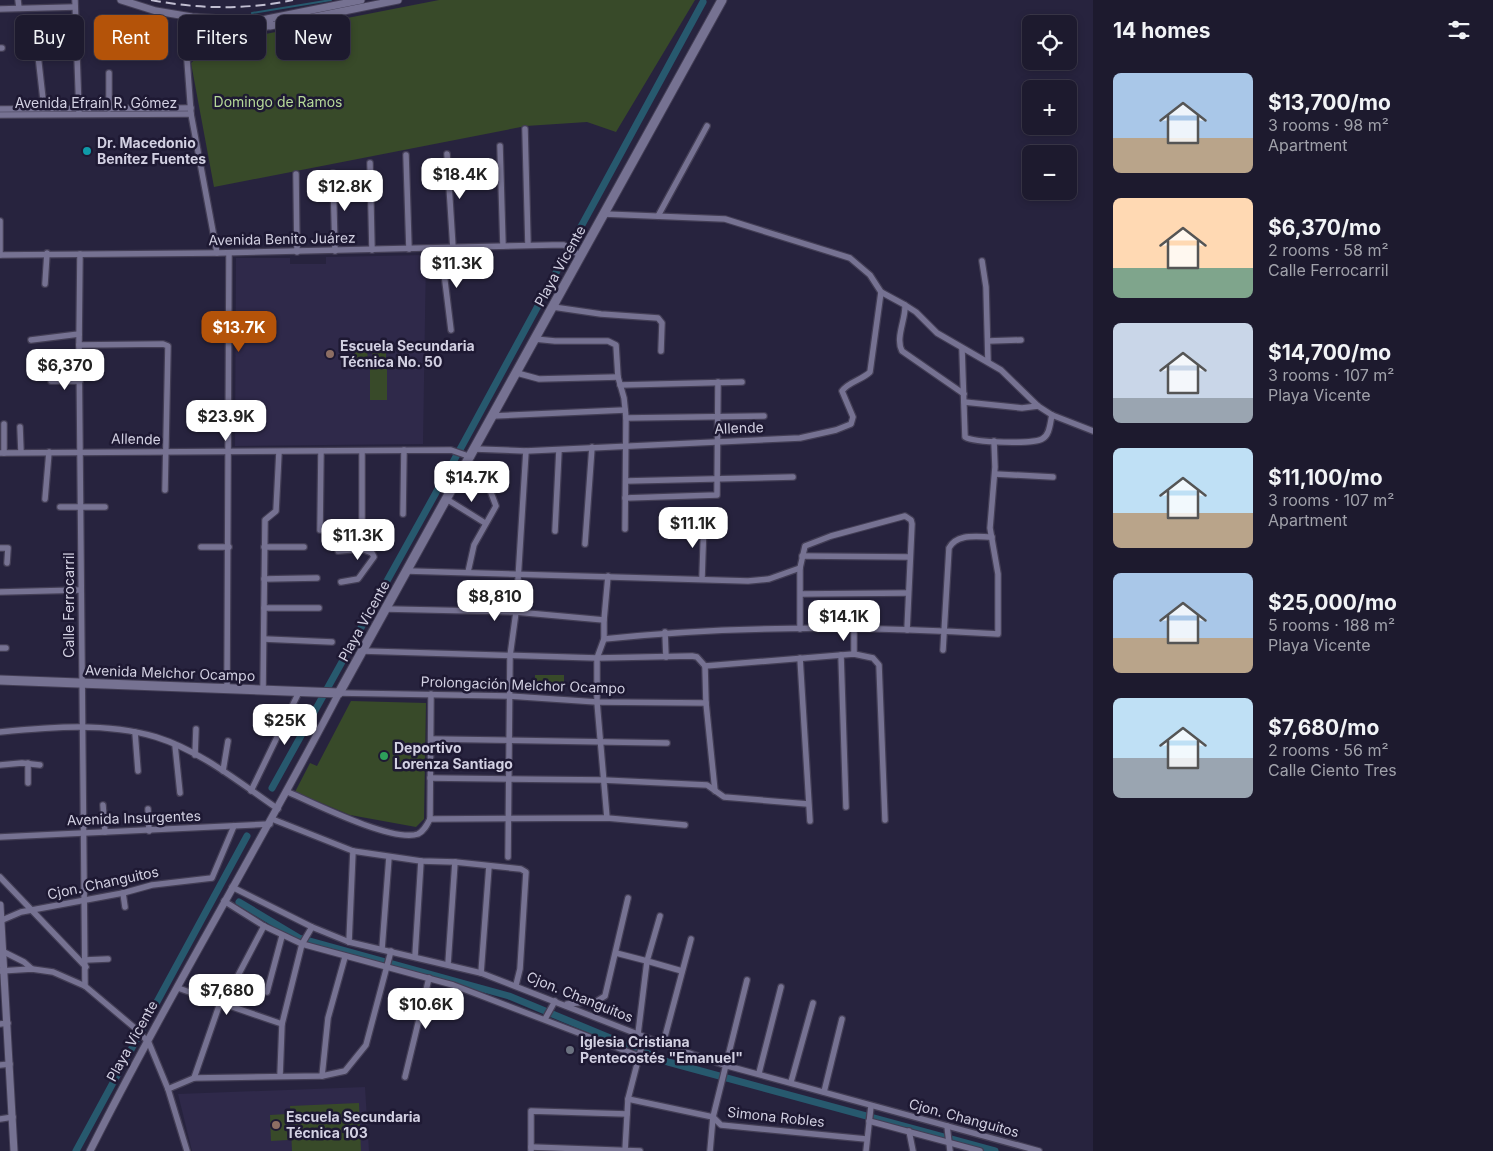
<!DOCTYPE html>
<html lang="en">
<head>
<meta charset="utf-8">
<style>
  :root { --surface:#1d1a2e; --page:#252336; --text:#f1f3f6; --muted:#a0a1aa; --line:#3b384a; --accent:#b45309 }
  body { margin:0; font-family:Inter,sans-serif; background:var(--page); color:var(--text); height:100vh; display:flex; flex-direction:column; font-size:19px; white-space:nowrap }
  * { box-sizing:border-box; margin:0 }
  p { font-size:16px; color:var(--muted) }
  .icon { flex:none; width:28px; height:28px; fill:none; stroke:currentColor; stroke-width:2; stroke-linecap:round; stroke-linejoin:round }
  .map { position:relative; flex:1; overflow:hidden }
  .sheet { display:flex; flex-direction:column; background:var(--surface); width:400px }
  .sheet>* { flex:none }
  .top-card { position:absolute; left:15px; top:15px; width:475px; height:45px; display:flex; gap:10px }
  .buttons { position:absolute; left:1022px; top:15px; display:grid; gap:10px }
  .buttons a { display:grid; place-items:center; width:55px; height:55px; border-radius:8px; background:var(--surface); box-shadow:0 2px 8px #0003,0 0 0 1px var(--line); font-size:25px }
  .price { position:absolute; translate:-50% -42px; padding:0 11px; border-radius:10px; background:#fff; color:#222; font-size:16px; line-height:32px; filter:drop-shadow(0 1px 2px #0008) }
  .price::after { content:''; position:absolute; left:50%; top:30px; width:15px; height:11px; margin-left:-8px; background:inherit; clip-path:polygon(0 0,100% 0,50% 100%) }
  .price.active { background:var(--accent); color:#fff }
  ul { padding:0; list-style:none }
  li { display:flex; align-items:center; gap:15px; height:125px; padding:0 20px }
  li span { display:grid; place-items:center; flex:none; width:140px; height:100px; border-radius:8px; color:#555 }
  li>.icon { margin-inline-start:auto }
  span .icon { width:60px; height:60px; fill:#fffc; stroke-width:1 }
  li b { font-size:21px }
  h2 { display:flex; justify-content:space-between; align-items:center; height:60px; padding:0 20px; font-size:21px }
  .chip { padding:0 18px; border-radius:8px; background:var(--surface); box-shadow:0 2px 8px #0003,0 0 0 1px var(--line); font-size:18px; line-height:45px }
  .chip.active { background:var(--accent); color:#fff }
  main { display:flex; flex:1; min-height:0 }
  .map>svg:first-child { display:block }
</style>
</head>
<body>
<main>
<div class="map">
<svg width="1093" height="1151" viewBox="0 0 1093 1151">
  <rect width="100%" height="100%" fill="#27233e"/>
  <g fill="#2f294a">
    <path d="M426,255L423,444L235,446L236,258H290V264H326V257Z"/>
    <path d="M365,1087L369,1151H192L178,1094Z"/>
  </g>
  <g fill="#384a29">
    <path d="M439,0H695L616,132L587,122L526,126L214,187L191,63L205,50L245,38Z"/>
    <path d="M354,343H367L368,367H354Z"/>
    <path d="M372,343H386V367H373Z"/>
    <rect x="370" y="369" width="17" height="31"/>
    <path d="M535,675H564V692L535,691Z"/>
    <path d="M351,701L426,703L424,819L416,827L350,815L295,792L310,763L317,766Z"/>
    <path d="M359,1103L361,1151H292L290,1106Z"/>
    <path d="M287,1114L288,1140L271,1141L270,1115Z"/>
  </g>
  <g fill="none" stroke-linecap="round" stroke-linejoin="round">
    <path stroke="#27596e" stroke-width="2" d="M252,13L331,0"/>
    <g stroke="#27596e" stroke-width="7">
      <path d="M272,788L463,444L703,2"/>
      <path d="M239,902L299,938L509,996L668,1062L995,1151"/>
      <path d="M76,1151L247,836"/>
    </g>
    <defs>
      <g id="minor">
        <path d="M18,0L19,8"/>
        <path d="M75,0L79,112"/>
        <path d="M0,9L75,7"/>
        <path d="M233,20L237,37"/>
        <path d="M0,48H2"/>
        <path d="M38,55L44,108"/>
        <path d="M109,73V109"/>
        <path d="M0,109L191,108"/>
        <path d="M0,115L191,114"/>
        <path d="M525,129L528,245"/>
        <path d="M500,146L503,246"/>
        <path d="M447,154L453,248"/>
        <path d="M406,155L409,249"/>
        <path d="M370,163L372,250"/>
        <path d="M333,173L335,251"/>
        <path d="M296,174L297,252"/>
        <path d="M604,214L725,219L850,258L870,275L881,292L905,305C906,319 895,338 902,351L964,394"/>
        <path d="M658,216L707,126"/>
        <path d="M0,221V255"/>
        <path d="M444,248V273L451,330"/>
        <path d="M217,253L191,114L187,60L200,48L270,26"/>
        <path d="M80,254L79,345L85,986"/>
        <path d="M0,255L217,253L553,245H564L581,256"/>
        <path d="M982,261L986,287L988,361"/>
        <path d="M45,284L47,253"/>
        <path d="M905,305L916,312L937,333L1001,370L1038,406L1052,415L1093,431"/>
        <path d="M553,307L601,314L658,318L662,323L661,351"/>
        <path d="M535,339L555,341H608L616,345L618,377L624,398L626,418L625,529"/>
        <path d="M31,340L79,334"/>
        <path d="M988,341L1021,340"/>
        <path d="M79,345L163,344L168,346L165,490"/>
        <path d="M962,349L965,437C975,443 1033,444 1042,439C1050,435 1050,423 1052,415"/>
        <path d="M517,373L539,379L618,377"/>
        <path d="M51,381H80"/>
        <path d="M620,385L742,382"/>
        <path d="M964,402L1022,408L1038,406"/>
        <path d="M492,416L625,410"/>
        <path d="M626,418L764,416"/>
        <path d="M4,424V453"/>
        <path d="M20,427L21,452"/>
        <path d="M475,449L526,451L800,438L836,430L851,424L853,417L842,391C848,382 862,380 870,372L881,292"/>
        <path d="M0,453L451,450L471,457"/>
        <path d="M462,473L490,490L496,506L474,545L468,572"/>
        <path d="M995,474L1053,477"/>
        <path d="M626,481L793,477"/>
        <path d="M625,498L717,495L718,382"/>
        <path d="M45,499L49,452"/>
        <path d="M448,500L485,523"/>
        <path d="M60,507H105"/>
        <path d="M403,514L404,450"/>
        <path d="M320,530L321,451"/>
        <path d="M555,531L559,450"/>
        <path d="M585,544L592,447"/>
        <path d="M201,547H229"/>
        <path d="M264,547H304"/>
        <path d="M0,548H8L7,563"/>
        <path d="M362,549V451"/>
        <path d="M338,551L362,549L372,553L374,557L358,579L341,582"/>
        <path d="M802,556L910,557"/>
        <path d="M408,571L748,581L769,579L800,568"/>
        <path d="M702,578L704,520"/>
        <path d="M264,579L317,578"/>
        <path d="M0,592L81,590"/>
        <path d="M801,594L908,593"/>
        <path d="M264,608H319"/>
        <path d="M387,609L516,612L604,620"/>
        <path d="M800,629V568L805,546L831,536L905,516L911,520L912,524L907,630"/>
        <path d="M854,629V654"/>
        <path d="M665,632L666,657"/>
        <path d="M264,639L332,642"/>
        <path d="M604,639C735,625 867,626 998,634V574L990,528L995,467L994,441"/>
        <path d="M0,648H6"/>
        <path d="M943,650L949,548C957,533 977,537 992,537"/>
        <path d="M363,651L597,658L692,656L697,657L705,666L854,654L873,658L879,665L885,820"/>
        <path d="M841,655L846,807"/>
        <path d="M800,658L810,821"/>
        <path d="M705,666L706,703L715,791"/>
        <path d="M227,690L229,253"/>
        <path d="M263,691L265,520L276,511L279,452"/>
        <path d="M339,693L509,696L597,702L706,703"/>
        <path d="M0,732C51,727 106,722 156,737C201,751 240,783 278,809"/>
        <path d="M135,732L138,771"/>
        <path d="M431,739L667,743"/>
        <path d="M175,745L180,793"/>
        <path d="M195,755L196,729"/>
        <path d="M28,763V783"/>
        <path d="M0,765L22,763L40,765"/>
        <path d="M223,771L228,741"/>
        <path d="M430,778L603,780L707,785L724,797L808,804"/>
        <path d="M251,791L299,692"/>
        <path d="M288,792C313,803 393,843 418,834C424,831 427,825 430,819L431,694"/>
        <path d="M103,805L105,832"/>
        <path d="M148,809L149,831"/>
        <path d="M607,818L597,702V658L604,639V620L608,576"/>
        <path d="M272,819L353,851L421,861L455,862L521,869L526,872L520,969L516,985"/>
        <path d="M430,819L607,818L685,825"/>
        <path d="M0,837L270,824"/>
        <path d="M508,857L510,656L516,612L526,451"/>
        <path d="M0,877L86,967"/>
        <path d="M232,887L312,927L349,942L481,973L663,1044L724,1065L1039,1151"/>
        <path d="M123,893L125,907"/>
        <path d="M224,901L264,926L302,944L453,985L639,1056"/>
        <path d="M660,916L647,961L682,971"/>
        <path d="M0,921L21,912L123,893L152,885L212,878L234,826"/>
        <path d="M349,942L353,851"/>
        <path d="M382,949L389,857"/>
        <path d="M0,950L24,962L32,969"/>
        <path d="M616,953L647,961L638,1034"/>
        <path d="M415,956L421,861"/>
        <path d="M85,960L108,959"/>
        <path d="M448,964L455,862"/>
        <path d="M0,971L32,969L53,972L85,986L136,1029L149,1043L168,1089L187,1151"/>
        <path d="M481,973L489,866"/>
        <path d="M178,988L282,1024"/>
        <path d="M267,992L282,936"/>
        <path d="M223,1004L264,926"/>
        <path d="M567,1004L597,1001L605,996L628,898"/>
        <path d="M545,1019L555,1001"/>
        <path d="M0,1024L8,1023"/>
        <path d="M663,1044L691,939"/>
        <path d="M0,1065L10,1064"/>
        <path d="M759,1073L781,987"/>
        <path d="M280,1076L282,1024L302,944L312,927"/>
        <path d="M322,1076L328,1018L345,957"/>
        <path d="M405,1077L429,978"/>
        <path d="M194,1078L322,1076L345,1071L366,1045L391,951"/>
        <path d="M791,1082L813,1003"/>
        <path d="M168,1089L194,1078L220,1003"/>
        <path d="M824,1092L842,1019"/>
        <path d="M628,1099L713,1117L721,1125L866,1139"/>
        <path d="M0,1119L13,1117"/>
        <path d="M869,1121L980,1151"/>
        <path d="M947,1126L950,1151"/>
        <path d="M909,1131L913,1151"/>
        <path d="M531,1147L640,1151"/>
        <path d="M531,1151V1111L627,1114"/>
        <path d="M625,1151L628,1099L644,1037"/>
        <path d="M710,1151L713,1117L747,980"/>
        <path d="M866,1151L871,1106"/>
      </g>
      <g id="tertiary">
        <path d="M121,0L156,11L192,17L257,21L361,0"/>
        <path d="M269,19L270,26L398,0"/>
        <path d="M0,905L14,1151"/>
        <path d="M90,1151C168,996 259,847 339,693"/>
      </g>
      <path id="secondary" d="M0,680L339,693L722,0"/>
    </defs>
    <use href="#minor" stroke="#433e55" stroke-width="8"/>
    <use href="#tertiary" stroke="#433e55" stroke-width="9"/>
    <use href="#secondary" stroke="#433e55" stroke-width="11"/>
    <use href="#minor" stroke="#767292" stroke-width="5.5"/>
    <use href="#tertiary" stroke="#767292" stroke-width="7"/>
    <use href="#secondary" stroke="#767292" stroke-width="9"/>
    <path stroke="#c1bed1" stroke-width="2" stroke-dasharray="10 5" stroke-linecap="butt" d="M151,0C197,9 247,10 293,0"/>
  </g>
  <circle fill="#0f9aa8" stroke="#1e1933" stroke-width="2" cx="87" cy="151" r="5"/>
  <g fill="#8d6e63" stroke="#1e1933" stroke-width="2">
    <circle cx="330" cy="354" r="5"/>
    <circle cx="276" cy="1125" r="5"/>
  </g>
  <circle fill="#2e9e5b" stroke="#1e1933" stroke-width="2" cx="384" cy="756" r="5"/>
  <circle fill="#6b7280" stroke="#1e1933" stroke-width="2" cx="570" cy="1050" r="5"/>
  <g text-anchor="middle" stroke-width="5" stroke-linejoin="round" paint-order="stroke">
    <g font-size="14" fill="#b5d898" stroke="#1e1933">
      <text x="278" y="107">Domingo de Ramos</text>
    </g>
    <g font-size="14" fill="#d2d0e2" stroke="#1e1933">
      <text x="96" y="108">Avenida Efraín R. Gómez</text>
      <text transform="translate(282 239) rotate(-1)" y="5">Avenida Benito Juárez</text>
      <text transform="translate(560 266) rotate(-61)" y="5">Playa Vicente</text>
      <text transform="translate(739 428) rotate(-2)" y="5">Allende</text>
      <text transform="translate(136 439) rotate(1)" y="5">Allende</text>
      <text transform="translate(69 605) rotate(-90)" y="5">Calle Ferrocarril</text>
      <text transform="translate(364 621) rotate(-61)" y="5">Playa Vicente</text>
      <text transform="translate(170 673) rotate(2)" y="5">Avenida Melchor Ocampo</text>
      <text transform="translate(523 685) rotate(2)" y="5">Prolongación Melchor Ocampo</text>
      <text transform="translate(134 818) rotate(-2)" y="5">Avenida Insurgentes</text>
      <text transform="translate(103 883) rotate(-12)" y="5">Cjon. Changuitos</text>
      <text transform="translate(580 997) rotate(22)" y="5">Cjon. Changuitos</text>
      <text transform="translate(132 1041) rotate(-61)" y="5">Playa Vicente</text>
      <text transform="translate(776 1117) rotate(6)" y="5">Simona Robles</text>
      <text transform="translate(964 1118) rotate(15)" y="5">Cjon. Changuitos</text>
    </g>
    <g font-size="14" font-weight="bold" fill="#d2d0e2" stroke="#1e1933" text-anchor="start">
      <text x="97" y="148">Dr. Macedonio<tspan x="97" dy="16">Benítez Fuentes</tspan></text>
      <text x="340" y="351">Escuela Secundaria<tspan x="340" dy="16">Técnica No. 50</tspan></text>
      <text x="394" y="753">Deportivo<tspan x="394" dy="16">Lorenza Santiago</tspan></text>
      <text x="580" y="1047">Iglesia Cristiana<tspan x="580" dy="16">Pentecostés "Emanuel"</tspan></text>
      <text x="286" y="1122">Escuela Secundaria<tspan x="286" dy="16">Técnica 103</tspan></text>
    </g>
  </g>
</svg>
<div class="buttons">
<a><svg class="icon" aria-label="locate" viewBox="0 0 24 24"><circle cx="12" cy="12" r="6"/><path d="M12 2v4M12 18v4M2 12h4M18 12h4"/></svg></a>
<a>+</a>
<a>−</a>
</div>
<b class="price" style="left:460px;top:200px">$18.4K</b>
<b class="price" style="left:345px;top:212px">$12.8K</b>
<b class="price" style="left:457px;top:289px">$11.3K</b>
<b class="price active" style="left:239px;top:353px">$13.7K</b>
<b class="price" style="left:65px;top:391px">$6,370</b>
<b class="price" style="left:226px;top:442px">$23.9K</b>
<b class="price" style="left:472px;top:503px">$14.7K</b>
<b class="price" style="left:693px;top:549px">$11.1K</b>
<b class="price" style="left:358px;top:561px">$11.3K</b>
<b class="price" style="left:495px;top:622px">$8,810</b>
<b class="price" style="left:844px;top:642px">$14.1K</b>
<b class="price" style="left:285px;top:746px">$25K</b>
<b class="price" style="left:227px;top:1016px">$7,680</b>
<b class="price" style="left:426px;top:1030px">$10.6K</b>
<div class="top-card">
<a class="chip">Buy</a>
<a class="chip active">Rent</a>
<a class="chip">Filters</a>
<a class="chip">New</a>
</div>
</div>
<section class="sheet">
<h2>14 homes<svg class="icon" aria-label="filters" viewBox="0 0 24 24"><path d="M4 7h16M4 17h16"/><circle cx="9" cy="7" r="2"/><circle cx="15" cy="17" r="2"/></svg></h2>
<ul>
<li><span style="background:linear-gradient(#a9c7e8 65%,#b9a48a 0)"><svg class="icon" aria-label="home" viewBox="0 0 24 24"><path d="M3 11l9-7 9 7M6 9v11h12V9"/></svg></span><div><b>$13,700/mo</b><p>3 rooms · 98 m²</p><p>Apartment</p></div></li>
<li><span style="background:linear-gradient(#ffd9b3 70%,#7fa58c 0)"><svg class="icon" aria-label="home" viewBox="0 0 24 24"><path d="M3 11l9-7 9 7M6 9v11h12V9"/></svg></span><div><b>$6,370/mo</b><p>2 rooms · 58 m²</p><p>Calle Ferrocarril</p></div></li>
<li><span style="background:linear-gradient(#c9d6e8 75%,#9aa5b1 0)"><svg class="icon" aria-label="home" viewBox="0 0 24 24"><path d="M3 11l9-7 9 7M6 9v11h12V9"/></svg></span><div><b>$14,700/mo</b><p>3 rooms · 107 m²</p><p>Playa Vicente</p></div></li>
<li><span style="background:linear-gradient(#bfe0f5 65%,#b9a48a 0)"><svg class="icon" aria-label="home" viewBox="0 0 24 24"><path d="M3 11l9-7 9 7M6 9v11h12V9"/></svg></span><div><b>$11,100/mo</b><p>3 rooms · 107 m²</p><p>Apartment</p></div></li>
<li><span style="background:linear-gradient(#a9c7e8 65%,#b9a48a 0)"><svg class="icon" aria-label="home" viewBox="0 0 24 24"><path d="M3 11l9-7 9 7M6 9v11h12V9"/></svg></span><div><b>$25,000/mo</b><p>5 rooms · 188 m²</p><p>Playa Vicente</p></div></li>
<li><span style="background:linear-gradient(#bfe0f5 60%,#9aa5b1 0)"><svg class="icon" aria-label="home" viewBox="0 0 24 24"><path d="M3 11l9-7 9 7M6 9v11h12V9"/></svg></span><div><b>$7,680/mo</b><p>2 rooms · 56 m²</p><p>Calle Ciento Tres</p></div></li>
</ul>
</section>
</main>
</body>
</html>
